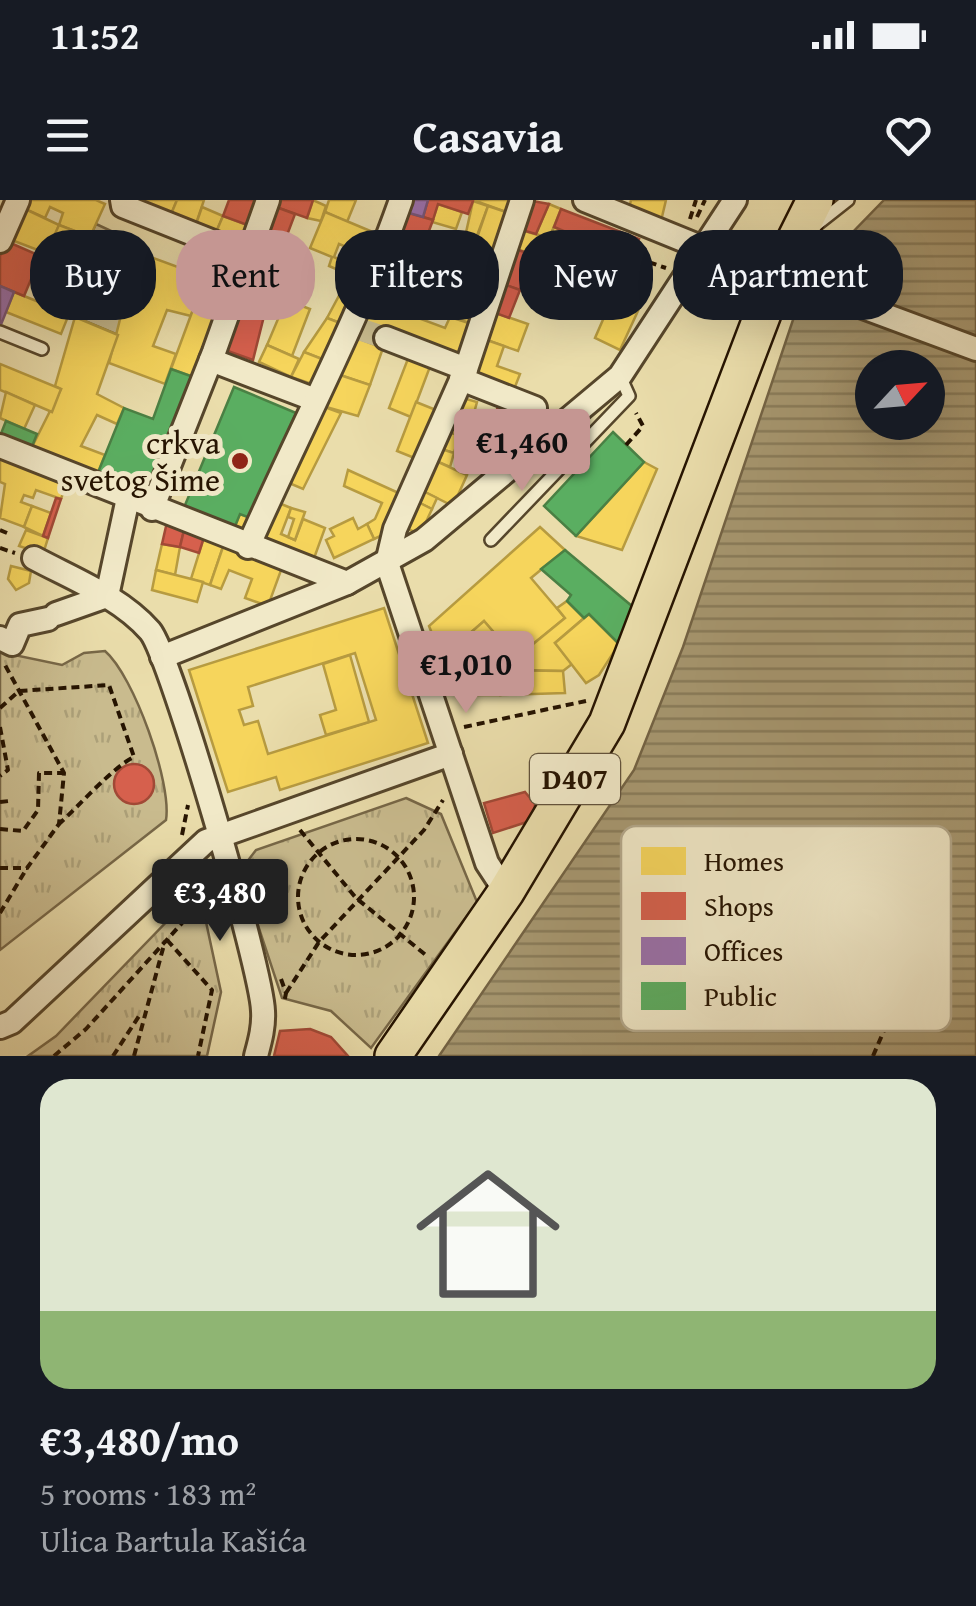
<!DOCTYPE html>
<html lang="en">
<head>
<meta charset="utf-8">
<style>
  :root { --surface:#171b24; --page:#20242c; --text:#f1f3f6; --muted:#9ea1a6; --line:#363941; --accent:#c59692 }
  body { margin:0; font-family:"Gentium Book Plus",serif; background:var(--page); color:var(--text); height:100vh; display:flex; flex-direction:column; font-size:38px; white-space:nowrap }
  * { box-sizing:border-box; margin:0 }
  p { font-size:32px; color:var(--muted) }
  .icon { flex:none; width:55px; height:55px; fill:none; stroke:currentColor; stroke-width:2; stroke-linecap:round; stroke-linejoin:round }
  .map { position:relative; height:856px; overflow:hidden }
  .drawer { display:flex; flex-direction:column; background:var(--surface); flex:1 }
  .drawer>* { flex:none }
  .hud { position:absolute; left:30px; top:30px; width:918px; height:90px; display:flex; gap:20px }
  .needle { width:65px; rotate:64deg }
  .controls { position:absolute; left:855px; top:150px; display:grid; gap:20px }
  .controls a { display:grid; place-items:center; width:90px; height:90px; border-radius:50%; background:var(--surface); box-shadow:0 10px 40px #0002; font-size:50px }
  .price { position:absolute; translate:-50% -85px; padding:0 22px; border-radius:10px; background:var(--accent); color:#111; font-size:32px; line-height:65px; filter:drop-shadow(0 2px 5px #0008) }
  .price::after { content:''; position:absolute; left:50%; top:60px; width:30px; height:22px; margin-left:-15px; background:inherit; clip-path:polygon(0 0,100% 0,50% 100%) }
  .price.on { background:#222; color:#fff }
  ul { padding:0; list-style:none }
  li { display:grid; align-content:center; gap:20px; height:530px; padding:0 40px }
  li+li { border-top:2px solid var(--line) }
  li span { display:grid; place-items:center; height:310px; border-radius:30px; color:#555 }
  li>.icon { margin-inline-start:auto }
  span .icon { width:180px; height:180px; fill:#fffc; stroke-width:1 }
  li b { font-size:42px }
  .chip { padding:0 35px; border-radius:40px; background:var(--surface); box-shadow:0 10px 40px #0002; font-size:35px; line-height:90px }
  .chip.on { background:var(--accent); color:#111 }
  .status { display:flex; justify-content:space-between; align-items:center; height:70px; padding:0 50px; background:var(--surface); direction:ltr }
  .status svg { height:28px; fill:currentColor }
  header { display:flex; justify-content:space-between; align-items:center; height:130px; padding:0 40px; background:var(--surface); font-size:45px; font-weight:600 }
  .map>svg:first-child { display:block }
</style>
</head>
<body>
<div class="status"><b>11:52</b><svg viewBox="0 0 49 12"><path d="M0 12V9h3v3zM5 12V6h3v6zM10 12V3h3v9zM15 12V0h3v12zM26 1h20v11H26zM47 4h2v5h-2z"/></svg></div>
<header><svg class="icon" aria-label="menu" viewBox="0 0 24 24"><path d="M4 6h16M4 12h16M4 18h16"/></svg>Casavia<svg class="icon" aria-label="heart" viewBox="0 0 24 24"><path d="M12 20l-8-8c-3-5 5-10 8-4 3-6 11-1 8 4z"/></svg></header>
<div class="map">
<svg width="976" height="856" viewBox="0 0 976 856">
  <defs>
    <pattern id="park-tufts" width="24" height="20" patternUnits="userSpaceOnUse" patternTransform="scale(2.5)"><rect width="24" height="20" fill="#c9bb8e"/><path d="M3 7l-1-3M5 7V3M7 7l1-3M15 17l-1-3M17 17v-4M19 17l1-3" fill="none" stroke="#aca079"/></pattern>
    <pattern id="water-rules" width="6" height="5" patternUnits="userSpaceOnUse" patternTransform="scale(2.5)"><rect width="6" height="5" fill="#a79871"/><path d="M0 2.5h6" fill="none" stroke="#887b5a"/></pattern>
  </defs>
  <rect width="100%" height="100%" fill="#eaddab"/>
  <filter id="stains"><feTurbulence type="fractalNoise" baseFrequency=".002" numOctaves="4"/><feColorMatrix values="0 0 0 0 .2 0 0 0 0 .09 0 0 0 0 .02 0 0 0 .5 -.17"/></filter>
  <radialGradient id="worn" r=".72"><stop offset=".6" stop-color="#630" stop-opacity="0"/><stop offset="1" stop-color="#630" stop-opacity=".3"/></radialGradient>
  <g fill="url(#park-tufts)" stroke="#776747" stroke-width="2.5">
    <path d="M96,24L122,36L137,52L118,135L80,119L102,55L75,45L80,33L90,36Z"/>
    <path d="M105,451C134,476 172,583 166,620L0,750V452L62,465L84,453Z"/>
    <path d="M406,598L441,614L477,702L371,848L331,811L282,798L240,671L256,650Z"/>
    <path d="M178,710L206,722L221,792L207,856H28L56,836Z"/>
  </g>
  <path fill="url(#water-rules)" stroke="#736344" stroke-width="2.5" fill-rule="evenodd" d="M884,0H976V856H439L634,570L683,447L798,105L813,73ZM872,168H928V222H872Z"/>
  <g fill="#f6d55c" stroke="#b79b40" stroke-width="2.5" fill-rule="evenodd">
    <path d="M26,0H96L105,4L90,37L59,25L63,13L50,7L45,18L23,8Z"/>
    <path d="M133,0H177L169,19Z"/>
    <path d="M177,0H204L194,30L169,19Z"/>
    <path d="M313,0L326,6L321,21L307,18Z"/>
    <path d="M329,0H356L347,22L325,12Z"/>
    <path d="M473,0H517L512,14Z"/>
    <path d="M631,0H666L661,21L629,9Z"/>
    <path d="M473,1L488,6L475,41L465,37Z"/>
    <path d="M438,4L462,12L456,29L432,22Z"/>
    <path d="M549,4L561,9L549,39L536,34Z"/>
    <path d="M488,6L512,14L496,70L469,61Z"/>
    <path d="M202,7L223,16L214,37L194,30Z"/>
    <path d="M23,8L59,25L48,54L9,39Z"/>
    <path d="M325,12L387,38L348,126L327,118L350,75L329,66L332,57L310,48ZM339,44L359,52L353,66L334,57Z"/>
    <path d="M223,16L250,26L242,48L214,37Z"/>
    <path d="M59,25L80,33L75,45L54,36Z"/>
    <path d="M554,27L565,32L560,45L549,39Z"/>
    <path d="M518,29L545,37L540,56L512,48Z"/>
    <path d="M65,41L102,54L80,119L57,110L74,63L60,57Z"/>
    <path d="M52,43L63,48L60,57L48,54Z"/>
    <path d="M591,43L610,50L603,68L584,61Z"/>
    <path d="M137,52L205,77L191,116L167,110L153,146L176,154L165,184L109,163Z"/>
    <path d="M624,55L631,59L622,76L616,73Z"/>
    <path d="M575,58L603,68L596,87L568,78Z"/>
    <path d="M465,60L496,70L478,126L446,115Z"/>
    <path d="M603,68L622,76L616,95L596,87Z"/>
    <path d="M275,69L304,80L296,104L275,99L280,88L268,84Z"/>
    <path d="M622,76L649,87L620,150L595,138Z"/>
    <path d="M205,77L233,88L199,179L171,169Z"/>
    <path d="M524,78L554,85L548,101L520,90Z"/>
    <path d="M568,78L596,87L585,114L548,101L554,85L565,89Z"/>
    <path d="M14,92L69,114L61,134L6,112Z"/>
    <path d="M286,100L310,109L292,156L267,145Z"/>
    <path d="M370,100L445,128L450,117L478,126L465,164L356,138Z"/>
    <path d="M490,111L528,124L518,151L481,138Z"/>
    <path d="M75,117L118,135L97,194L124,208L117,224L97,215L81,246L105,255L97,275L31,249L61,189L55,186Z"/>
    <path d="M327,118L348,126L322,159L304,152Z"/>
    <path d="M352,136L383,148L370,185L334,173Z"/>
    <path d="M481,138L504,146L497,166L520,174L513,192L468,176Z"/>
    <path d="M267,145L299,159L291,177L259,162Z"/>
    <path d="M304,152L322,159L312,184L291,177Z"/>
    <path d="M409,156L431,164L411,217L389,208Z"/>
    <path d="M0,164L61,189L52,212L0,190Z"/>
    <path d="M334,173L370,185L358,216L319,205Z"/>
    <path d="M6,192L35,205L24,229L0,218Z"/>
    <path d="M456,196L477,202L467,238L446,232Z"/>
    <path d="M416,202L441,212L422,261L397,251Z"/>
    <path d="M319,205L341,213L303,289L282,280Z"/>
    <path d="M470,228L489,234L478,265L456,258Z"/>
    <path d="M446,232L459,235L454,253L441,249Z"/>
    <path d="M441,249L454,253L450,267L436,261Z"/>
    <path d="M0,254L68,279L61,299L36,290L33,298L24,295L21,302L32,306L24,327L0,318L5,284L0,282Z"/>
    <path d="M436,261L467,275L453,306L423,291Z"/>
    <path d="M644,262L657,269L622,350L576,336Z"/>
    <path d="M348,270L403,295L391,331L374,339L367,324L375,319L382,303L344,286Z"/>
    <path d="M423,291L437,298L432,309L418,302Z"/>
    <path d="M274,301L291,308L281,334L295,340L303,319L325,328L313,361L259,340Z"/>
    <path d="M418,302L432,309L420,335L405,327Z"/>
    <path d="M32,306L51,313L43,336L24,327Z"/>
    <path d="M291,308L305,312L295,340L288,337L294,319L288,317Z"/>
    <path d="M240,314L253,319L246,336L233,331Z"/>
    <path d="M353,318L358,329L367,324L374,339L334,358L326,340L334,336L330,329Z"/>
    <path d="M540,327L565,350L531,378L565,418L516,458L484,421L468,435L473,469L496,470L500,495H457L429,426Z"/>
    <path d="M26,330L48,338L43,354L19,346Z"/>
    <path d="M205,334L225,341L210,385L191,379Z"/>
    <path d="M225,341L284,362L268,406L245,398L252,379L229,370L221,389L210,385Z"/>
    <path d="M162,344L180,347L175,375L156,370Z"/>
    <path d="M11,366L31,371L29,383L16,390L8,379Z"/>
    <path d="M156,370L203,382L197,402L152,390Z"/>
    <path d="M567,401L584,418L555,443L572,464L563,471L473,469L468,435L484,421L516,458L565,418L557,408Z"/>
    <path d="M384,408L428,543L280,590L276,577L228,592L189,470ZM355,453L376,520L268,554L258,521L244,525L239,510L253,506L248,487Z"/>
    <path d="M589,414L619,444L599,475L586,483L555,443Z"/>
    <path d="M350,455L369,522L326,535L320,515L336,510L323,464Z"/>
    <path d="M496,470L563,471L565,493L500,495Z"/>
  </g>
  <g fill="#d6604d" stroke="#a14936" stroke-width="2.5">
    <path d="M229,0H260L250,26L223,16Z"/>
    <path d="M279,0H313L307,18L276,7Z"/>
    <path d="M428,0H471L473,1L468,14L438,4L433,20L423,17Z"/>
    <path d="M527,0L549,4L536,34L518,29Z"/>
    <path d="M276,7L295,14L264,96L245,89Z"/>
    <path d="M561,9L639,39L631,59L554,27Z"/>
    <path d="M402,11L433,20L416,66L389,56Z"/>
    <path d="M6,41L72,70L63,90L32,77L24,96L0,86V56Z"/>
    <path d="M512,48L533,55L520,90L500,83Z"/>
    <path d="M500,83L520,90L509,118L490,111Z"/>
    <path d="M245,89L280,100L274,115L265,112L253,160L225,150Z"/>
    <path d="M501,199L526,209L513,243L488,233Z"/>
    <path d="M56,298L61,299L48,338L43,336Z"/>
    <path d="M167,322L185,326L180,347L162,344Z"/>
    <path d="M185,326L205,334L199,353L180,347Z"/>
    <circle cx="134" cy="584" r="20"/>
    <path d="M525,592L535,604L533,620L493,633L484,603Z"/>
    <path d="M310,829L331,837L348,856H274L280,831Z"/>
  </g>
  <g fill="#9970ab" stroke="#765478" stroke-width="2.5">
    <path d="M406,0H428L423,17L402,11Z"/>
    <path d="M0,86L14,92L0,127Z"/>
  </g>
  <g fill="#5aae61" stroke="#4a8044" stroke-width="2.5">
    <path d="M171,169L199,179L149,299L97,275L124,208L153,219Z"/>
    <path d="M234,187L296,213L253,319L240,314L233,331L183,310Z"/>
    <path d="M6,221L37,234L31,249L0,236Z"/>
    <path d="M613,232L644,262L576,336L544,306Z"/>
    <path d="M565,350L633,407L619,444L589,414L584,418L567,401L571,395L541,369Z"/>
  </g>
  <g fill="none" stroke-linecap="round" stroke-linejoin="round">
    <path stroke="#ccbf91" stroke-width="22" stroke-dasharray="22 11" stroke-linecap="butt" d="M359,129L386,138"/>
    <defs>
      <g id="lane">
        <path d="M815,26L848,0"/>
        <path d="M0,132L42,149"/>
        <path d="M491,340L629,196L620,176"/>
      </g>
      <g id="street">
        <path d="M122,0L123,6L246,55"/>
        <path d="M585,0L698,46"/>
        <path d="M0,41L18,0"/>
        <path d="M712,51L976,149"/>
        <path d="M386,138L466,169"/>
        <path d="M211,160L313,199"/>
        <path d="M461,179L535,208"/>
        <path d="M0,246L347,383"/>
        <path d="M152,309L214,152L268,0"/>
        <path d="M248,347C299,231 359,120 401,0"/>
        <path d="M34,358C73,379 120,397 150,431C171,456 262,770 263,811C264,827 260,841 256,856"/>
        <path d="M107,396L128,298"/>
        <path d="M56,414L107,396"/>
        <path d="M0,438L12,444L20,425L48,419"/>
        <path d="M162,457L347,383L424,340L620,176L735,0"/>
        <path d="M506,692L487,663L387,363L395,329L466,169L522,0"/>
        <path d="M0,827L12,822L206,641L451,554"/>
      </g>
      <path id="primary" d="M393,856L506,692L607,523L778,74L815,0"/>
    </defs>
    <use href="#lane" stroke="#56462b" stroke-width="16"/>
    <use href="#street" stroke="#56462b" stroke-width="28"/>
    <use href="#primary" stroke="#251300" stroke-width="40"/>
    <g stroke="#251300" stroke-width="4" stroke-dasharray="8 5" stroke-linecap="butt">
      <path d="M697,17L705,0"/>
      <path d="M690,19L696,0"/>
      <path d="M645,47L637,58L666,68"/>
      <path d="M626,245L643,226L636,213"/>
      <path d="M0,330L7,333"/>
      <path d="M0,348L15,353"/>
      <path d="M0,508L19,491L109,485L134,557C113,567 80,605 59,624"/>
      <path d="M0,527L8,570L0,576"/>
      <path d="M464,527L586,501"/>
      <path d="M0,602L9,601"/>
      <path d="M0,629L23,631L38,610L39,573H64"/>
      <path d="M300,630L356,698L427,756"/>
      <path d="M182,635L188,605"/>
      <circle cx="356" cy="697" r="58"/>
      <path d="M0,668H27L59,624L64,573L5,465"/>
      <path d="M0,713L27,668"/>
      <path d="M167,740L212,790L198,856"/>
      <path d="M281,779L286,793L284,803"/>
      <path d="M286,793L319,742L424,630L443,600"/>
      <path d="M54,856L86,829L212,690"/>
      <path d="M113,856L141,813"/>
      <path d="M134,856L165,741"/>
      <path d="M873,856L892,812"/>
    </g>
    <use href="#lane" stroke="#f1e9c8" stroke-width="11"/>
    <use href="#street" stroke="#f1e9c8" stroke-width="22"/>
    <use href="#primary" stroke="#eaddab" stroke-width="35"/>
  </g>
  <circle fill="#8f2418" stroke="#f1e9c8" stroke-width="4" cx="240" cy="261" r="10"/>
  <g text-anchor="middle" stroke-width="10" stroke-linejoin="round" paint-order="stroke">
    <rect fill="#f1e9c8" stroke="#62533c" stroke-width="2.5" x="530" y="554" width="90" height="50" rx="8"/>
    <g font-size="30" font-weight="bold" fill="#251300">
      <text x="575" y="589">D407</text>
    </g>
    <g font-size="32" fill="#251300" stroke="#f1e9c8" text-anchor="end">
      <text x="220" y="254">crkva<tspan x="220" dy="37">svetog Šime</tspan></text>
    </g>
  </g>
  <rect x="621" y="626" width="330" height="205" rx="15" fill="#f1e9c8" stroke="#b4a98c" stroke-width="2.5"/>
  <rect x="641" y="647" width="45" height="28" fill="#f6d55c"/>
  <rect x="641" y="692" width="45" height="28" fill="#d6604d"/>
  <rect x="641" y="737" width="45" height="28" fill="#9970ab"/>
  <rect x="641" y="782" width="45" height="28" fill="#5aae61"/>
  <g font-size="28" fill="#251300">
    <text x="704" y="671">Homes</text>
    <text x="704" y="716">Shops</text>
    <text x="704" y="761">Offices</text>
    <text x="704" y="806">Public</text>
  </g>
  <rect width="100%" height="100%" filter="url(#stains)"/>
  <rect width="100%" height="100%" fill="url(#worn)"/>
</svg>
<div class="controls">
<a><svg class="needle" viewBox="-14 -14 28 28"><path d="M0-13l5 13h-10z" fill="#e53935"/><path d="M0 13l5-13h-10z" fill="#9ea1a6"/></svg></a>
</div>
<b class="price" style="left:522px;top:294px">€1,460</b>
<b class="price" style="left:466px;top:516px">€1,010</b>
<b class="price on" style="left:220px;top:744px">€3,480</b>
<div class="hud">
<a class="chip">Buy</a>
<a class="chip on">Rent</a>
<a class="chip">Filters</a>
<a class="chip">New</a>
<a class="chip">Apartment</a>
</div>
</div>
<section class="drawer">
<ul>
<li><span style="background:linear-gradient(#dfe7d0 75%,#8fb573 0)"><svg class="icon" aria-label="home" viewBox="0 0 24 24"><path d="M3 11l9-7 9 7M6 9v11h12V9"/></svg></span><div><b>€3,480/mo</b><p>5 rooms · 183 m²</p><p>Ulica Bartula Kašića</p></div></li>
</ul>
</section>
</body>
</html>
